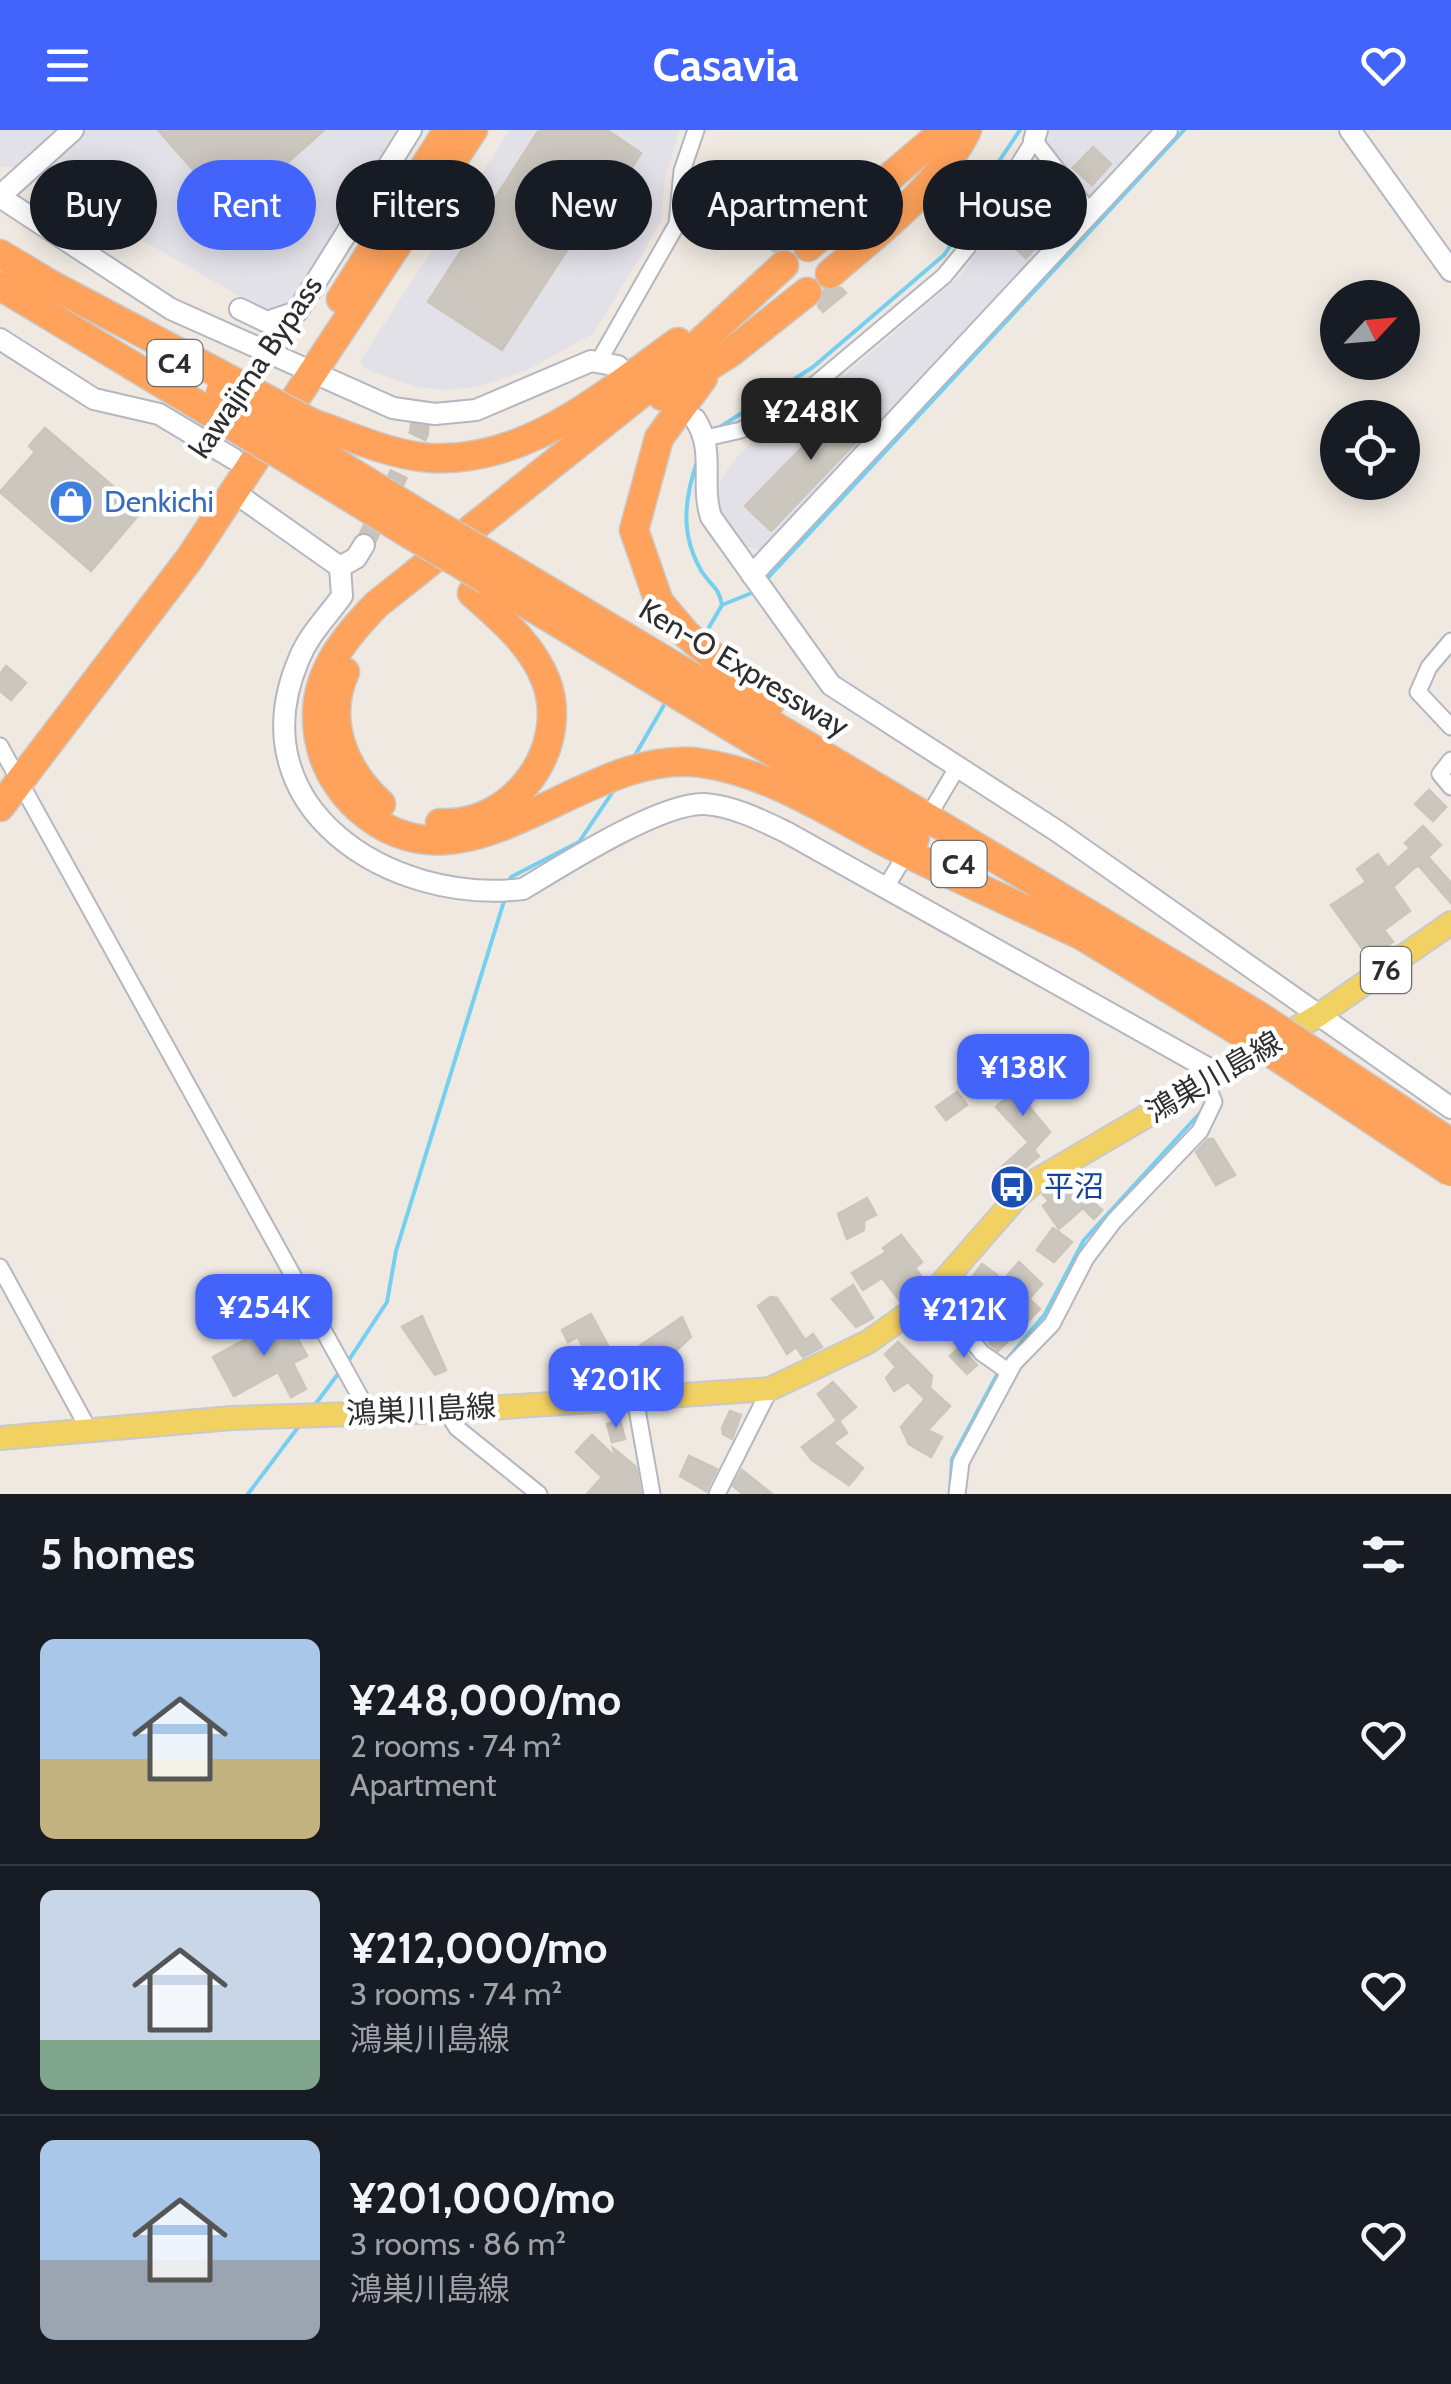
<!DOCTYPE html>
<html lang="en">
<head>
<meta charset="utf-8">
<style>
  :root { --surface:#171b24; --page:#20242c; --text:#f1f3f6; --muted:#9ea1a6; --line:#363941; --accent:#4264fb }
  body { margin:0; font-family:Cabin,"Noto Sans JP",sans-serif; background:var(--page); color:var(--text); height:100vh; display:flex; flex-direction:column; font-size:38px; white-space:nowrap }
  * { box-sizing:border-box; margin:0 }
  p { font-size:32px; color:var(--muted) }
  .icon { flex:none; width:55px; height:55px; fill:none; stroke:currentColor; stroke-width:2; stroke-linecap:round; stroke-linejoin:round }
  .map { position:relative; height:1364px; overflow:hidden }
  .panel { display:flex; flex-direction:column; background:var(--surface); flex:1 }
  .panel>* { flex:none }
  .hud { position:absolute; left:30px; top:30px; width:1392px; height:90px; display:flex; gap:20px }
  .needle { width:65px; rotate:64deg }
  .buttons { position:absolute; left:1320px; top:150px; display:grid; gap:20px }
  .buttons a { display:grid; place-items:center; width:100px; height:100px; border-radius:50%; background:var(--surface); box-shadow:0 5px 25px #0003; font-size:50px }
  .price { position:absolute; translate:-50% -85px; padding:0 22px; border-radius:20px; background:var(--accent); color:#fff; font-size:32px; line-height:65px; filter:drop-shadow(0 2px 5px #0008) }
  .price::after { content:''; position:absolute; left:50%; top:60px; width:30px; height:22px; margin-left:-15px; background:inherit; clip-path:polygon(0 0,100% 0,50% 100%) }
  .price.on { background:#222; color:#fff }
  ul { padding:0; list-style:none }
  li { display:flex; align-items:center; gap:30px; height:250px; padding:0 40px }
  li+li { border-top:2px solid var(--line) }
  li span { display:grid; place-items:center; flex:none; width:280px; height:200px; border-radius:15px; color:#555 }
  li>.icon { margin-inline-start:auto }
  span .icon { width:120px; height:120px; fill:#fffc; stroke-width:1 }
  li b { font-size:42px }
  h2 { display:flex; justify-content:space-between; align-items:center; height:120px; padding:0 40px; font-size:42px }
  .chip { padding:0 35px; border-radius:45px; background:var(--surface); box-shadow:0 5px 25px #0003; font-size:35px; line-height:90px }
  .chip.on { background:var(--accent); color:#fff }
  header { display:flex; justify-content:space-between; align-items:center; height:130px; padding:0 40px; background:var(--accent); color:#fff; font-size:45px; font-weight:800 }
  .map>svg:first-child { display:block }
</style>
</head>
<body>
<header><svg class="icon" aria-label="menu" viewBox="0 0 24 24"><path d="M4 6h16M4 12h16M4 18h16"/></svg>Casavia<svg class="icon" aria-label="heart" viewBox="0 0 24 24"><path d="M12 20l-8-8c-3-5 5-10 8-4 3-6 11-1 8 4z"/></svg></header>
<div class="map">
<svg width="1451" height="1364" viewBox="0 0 1451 1364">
  <rect width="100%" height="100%" fill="#efe9e1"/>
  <g fill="#e3e1e8">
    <path d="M0,0H397L297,170L284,182L271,184L14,37L0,36Z"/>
    <path d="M510,0H680L665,48L661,91L643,123L593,204L527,240L477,257L445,260L416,257L366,239L360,233L364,225Z"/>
    <path d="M1050,0H1157L778,408L760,420L742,415L723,393L717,371L720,351L730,335L763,300L823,264L962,144L1022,56Z"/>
  </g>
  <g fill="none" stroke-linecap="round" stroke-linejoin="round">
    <g stroke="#75cff0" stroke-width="4">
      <path d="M717,299L813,237L944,125L965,94L973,70L1020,0"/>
      <path d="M697,332C684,370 680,405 702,442C711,456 719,457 722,475"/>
      <path d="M764,452L1184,0"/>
      <path d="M704,506L722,475L754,462"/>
      <path d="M634,627L667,570"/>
      <path d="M509,754L511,747L579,712L616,657"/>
      <path d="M347,1233L387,1172L396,1121L505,768"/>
      <path d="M1004,1233L1045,1184L1084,1110L1200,983"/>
      <path d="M314,1276L341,1240"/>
      <path d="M248,1364L299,1296"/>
      <path d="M950,1364L952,1329L999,1241"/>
    </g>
  </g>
  <g fill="#cbc7bf" stroke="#cbc5ba" stroke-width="2.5">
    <path d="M158,0H324L231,83Z"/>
    <path d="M539,0H607L641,23L627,45L619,40L502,220L428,172Z"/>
    <path d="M1093,17L1111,34L1092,55L1073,38Z"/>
    <path d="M759,31L766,41L730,70L723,60Z"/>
    <path d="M779,62L794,81L784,89L797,104L791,119L773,121L762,107L756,112L741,93Z"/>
    <path d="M1033,71L1058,94L1026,128L1001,105Z"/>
    <path d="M841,158L846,163L823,182L818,176L824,160Z"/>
    <path d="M852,266L871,276L867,280L877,290L771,401L745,376Z"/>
    <path d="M45,298L142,381L91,441L0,362L35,322L29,316Z"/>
    <path d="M6,536L26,553L11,570L0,561V544Z"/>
    <path d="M1429,660L1446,677L1433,691L1415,674Z"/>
    <path d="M1423,696L1441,715L1428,727L1451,753V773L1419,736L1415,737L1393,757L1410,781L1384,800L1393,812L1369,828L1331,775L1366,752L1357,739L1378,724L1388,738L1410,718L1405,713Z"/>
    <path d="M1015,959L1050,1002L1035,1019L996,977Z"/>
    <path d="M957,962L967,975L946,990L936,977Z"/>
    <path d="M1208,1009H1213L1235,1045L1216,1055L1196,1022Z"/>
    <path d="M1028,1013L1039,1026L1006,1054L996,1042Z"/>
    <path d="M1073,1046L1076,1050L1072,1053L1102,1080L1094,1089L1083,1078L1059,1099L1043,1076L1049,1071L1043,1065Z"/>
    <path d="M867,1068L876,1085L864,1091V1100L847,1109L838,1084Z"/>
    <path d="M1053,1098L1072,1112L1054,1132L1037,1120Z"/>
    <path d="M901,1105L922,1132L915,1138L924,1150L900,1171L882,1148L863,1160L852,1143L886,1122L883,1118Z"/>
    <path d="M1019,1132L1042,1154L1029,1169L1040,1179L998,1221L989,1213L993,1204L1025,1169L1004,1149Z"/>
    <path d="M982,1134L997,1145L978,1169L964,1158Z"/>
    <path d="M853,1155L873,1188L856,1197L832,1169Z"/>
    <path d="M770,1167L777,1168L805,1210L813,1204L822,1217L803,1227L796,1217L787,1224L758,1176Z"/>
    <path d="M591,1184L619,1236V1254H601L578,1207L568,1212L562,1200Z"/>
    <path d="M422,1186L446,1240L435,1245L402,1197Z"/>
    <path d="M286,1187L307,1226L293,1233L306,1259L291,1267L278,1242L234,1266L213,1227Z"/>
    <path d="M682,1187L691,1207L664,1232L661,1229L646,1240L632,1221Z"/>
    <path d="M898,1212L932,1246L930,1258L950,1276L928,1300L942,1307L931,1327L909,1314L901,1297L925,1269L908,1252L894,1261L886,1248L896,1237L885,1224Z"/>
    <path d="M960,1217L977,1235L967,1244L950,1226Z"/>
    <path d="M833,1252L856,1277L839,1291L847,1303L833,1313L863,1338L849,1355L812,1330L802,1317L837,1291L818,1264Z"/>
    <path d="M730,1281L741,1285L732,1309L723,1304L722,1298Z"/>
    <path d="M620,1290L625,1309L612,1312L607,1294Z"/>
    <path d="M592,1305L616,1328L613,1318L636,1337L641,1364H587L602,1347L576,1322Z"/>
    <path d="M689,1326L717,1339L706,1361L680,1346Z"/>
    <path d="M742,1340L772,1364H743L733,1356Z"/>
  </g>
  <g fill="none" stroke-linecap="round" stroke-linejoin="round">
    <path stroke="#c8c4bd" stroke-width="20" stroke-dasharray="20 10" stroke-linecap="butt" d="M364,415L419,303L420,292"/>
    <defs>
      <g id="street">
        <path d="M600,229L677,94L682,41L696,0"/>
        <path d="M706,308L741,300L800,267L944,146L967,118L1034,10L1089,81"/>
        <path d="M1451,511L1429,537L1418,562L1451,597"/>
        <path d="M0,616L369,1283"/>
        <path d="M1451,630L1440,644L1451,657"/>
        <path d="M926,690L957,638"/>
        <path d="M886,757L909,719"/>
        <path d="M0,1137L89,1300"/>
        <path d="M933,1164L982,1223L1009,1242"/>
        <path d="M635,1268L652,1364"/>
        <path d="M446,1281L457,1298L539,1364"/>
        <path d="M717,1364L770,1259"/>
        <path d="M957,1364L961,1332L1014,1233L1052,1194L1086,1128L1114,1091L1200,1001L1214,972L1206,953"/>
      </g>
      <g id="secondary">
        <path d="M1350,0L1451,141"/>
        <path d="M1034,10L1037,0"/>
        <path d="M0,66L73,0"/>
        <path d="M0,67L171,179L393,278L435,284L476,280L591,231L618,236"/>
        <path d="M240,179L267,192L297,182L411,0"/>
        <path d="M0,209L94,269L159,284L234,329"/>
        <path d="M695,289C716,321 700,353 711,387L831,555L1057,701L1451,978"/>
        <path d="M234,362L340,437L342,466C327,487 309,504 299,529C235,678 391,775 523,759C563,735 661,672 705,674C733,676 761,690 786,702L1220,945"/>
        <path d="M340,437L356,428L364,415"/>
        <path d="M752,445L1167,0"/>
      </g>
      <path id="primary" d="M0,1308L232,1288L446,1281L770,1259L868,1212L927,1170L1018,1066L1037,1050L1319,885L1451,793"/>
      <g id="highway">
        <path d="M808,117L945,0"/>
        <path d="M0,124L50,154"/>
        <path d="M784,135L668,242L376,475C347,505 317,540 317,585C317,622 332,654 359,679C468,776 582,616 701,633C772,643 832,685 895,717C958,749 1023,778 1087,808"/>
        <path d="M830,144C877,103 939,57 967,0"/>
        <path d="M0,156L37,178"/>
        <path d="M341,169L448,0"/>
        <path d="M703,248L659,308L634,400L659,472L687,505L770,573"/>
        <path d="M662,266L730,223L807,162"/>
        <path d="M312,293C350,306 390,325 430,328C528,333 604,264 678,212"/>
        <path d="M301,311L431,391"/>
        <path d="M289,330L411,405"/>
        <path d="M507,436L1259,886"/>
        <path d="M487,450L915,708"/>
        <path d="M345,542C323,591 344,640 381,674"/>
        <path d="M0,677L190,428L473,0"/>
        <path d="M440,693C513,698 571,618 546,551C532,514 500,488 472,463"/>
        <path d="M1073,800L1238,901"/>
      </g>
    </defs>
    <use href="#street" stroke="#b4b7c1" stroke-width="19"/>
    <use href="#secondary" stroke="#b4b7c1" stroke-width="24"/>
    <use href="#primary" stroke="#c9c9c9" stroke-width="26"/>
    <use href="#highway" stroke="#c9c9c9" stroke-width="31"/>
    <use href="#street" stroke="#fff" stroke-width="15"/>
    <use href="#secondary" stroke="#fff" stroke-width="20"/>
    <use href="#primary" stroke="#f2d163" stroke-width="22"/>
    <use href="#highway" stroke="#ffa35c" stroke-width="28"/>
    <defs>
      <g id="highway-bridge">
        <path d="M50,154L312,293"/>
        <path d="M37,178L289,330"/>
        <path d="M220,262L301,311"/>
        <path d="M431,391L507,436"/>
        <path d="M411,405L487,450"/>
        <path d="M1259,886L1451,1013"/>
        <path d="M1238,901L1451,1042"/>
      </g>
    </defs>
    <use href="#highway-bridge" stroke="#c9c9c9" stroke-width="31" stroke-linecap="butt"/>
    <use href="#highway-bridge" stroke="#ffa35c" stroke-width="28"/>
  </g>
  <defs>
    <symbol id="shop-disc" viewBox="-11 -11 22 22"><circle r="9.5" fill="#3f7fe0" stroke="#fff"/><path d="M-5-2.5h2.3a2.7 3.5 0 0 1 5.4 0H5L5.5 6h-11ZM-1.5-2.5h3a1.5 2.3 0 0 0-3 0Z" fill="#fff"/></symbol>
    <symbol id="bus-disc" viewBox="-11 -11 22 22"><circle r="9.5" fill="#1a4fb4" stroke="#fff"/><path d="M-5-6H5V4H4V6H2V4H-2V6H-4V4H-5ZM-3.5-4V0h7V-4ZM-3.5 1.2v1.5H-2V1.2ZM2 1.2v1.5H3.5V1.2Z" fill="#fff"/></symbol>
  </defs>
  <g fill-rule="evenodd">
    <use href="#shop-disc" x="46" y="347" width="50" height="50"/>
    <use href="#bus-disc" x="987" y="1032" width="50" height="50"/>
  </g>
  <g text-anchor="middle" stroke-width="9" stroke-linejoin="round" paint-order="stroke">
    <g fill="#fff" stroke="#6d6d6d" stroke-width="2.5">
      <rect x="147.5" y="210" width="55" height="46" rx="8"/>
      <rect x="931.5" y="711" width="55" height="46" rx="8"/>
      <rect x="1361" y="817" width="50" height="46" rx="8"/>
    </g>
    <g font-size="28" font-weight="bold" fill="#2e2e2e">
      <text x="175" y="243">C4</text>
      <text x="959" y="744">C4</text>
      <text x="1386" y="850">76</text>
    </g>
    <g font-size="30" fill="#2e2e2e" stroke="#fff">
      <text transform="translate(256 237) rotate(-56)" y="10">kawajima Bypass</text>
      <text transform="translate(744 538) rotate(31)" y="10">Ken-O Expressway</text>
      <text transform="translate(1214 947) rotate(-30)" y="10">鴻巣川島線</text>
      <text transform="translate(421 1280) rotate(-3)" y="10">鴻巣川島線</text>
    </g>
    <g font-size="30" fill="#366cbe" stroke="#fff" text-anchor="start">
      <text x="104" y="382">Denkichi</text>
    </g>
    <g font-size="30" fill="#164399" stroke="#fff" text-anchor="start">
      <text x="1044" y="1067">平沼</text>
    </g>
  </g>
</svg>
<div class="buttons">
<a><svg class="needle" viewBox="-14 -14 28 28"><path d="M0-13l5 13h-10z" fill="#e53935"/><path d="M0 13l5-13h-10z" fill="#9ea1a6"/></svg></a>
<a><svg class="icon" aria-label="locate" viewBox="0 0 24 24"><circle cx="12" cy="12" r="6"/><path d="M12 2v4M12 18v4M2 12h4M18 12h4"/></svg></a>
</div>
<b class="price on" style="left:811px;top:333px">¥248K</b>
<b class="price" style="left:1023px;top:989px">¥138K</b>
<b class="price" style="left:264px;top:1229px">¥254K</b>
<b class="price" style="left:964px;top:1231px">¥212K</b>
<b class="price" style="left:616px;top:1301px">¥201K</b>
<div class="hud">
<a class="chip">Buy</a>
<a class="chip on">Rent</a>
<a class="chip">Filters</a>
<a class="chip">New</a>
<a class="chip">Apartment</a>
<a class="chip">House</a>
</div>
</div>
<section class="panel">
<h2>5 homes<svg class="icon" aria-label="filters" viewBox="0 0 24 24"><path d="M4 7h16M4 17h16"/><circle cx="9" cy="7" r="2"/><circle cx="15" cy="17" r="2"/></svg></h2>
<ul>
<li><span style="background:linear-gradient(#a9c7e8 60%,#c2b280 0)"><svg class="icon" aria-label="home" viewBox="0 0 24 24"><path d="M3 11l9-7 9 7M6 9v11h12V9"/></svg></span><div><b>¥248,000/mo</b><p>2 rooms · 74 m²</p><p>Apartment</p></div><svg class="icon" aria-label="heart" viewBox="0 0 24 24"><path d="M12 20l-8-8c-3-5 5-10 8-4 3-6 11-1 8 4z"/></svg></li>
<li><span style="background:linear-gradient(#c9d6e8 75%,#7fa58c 0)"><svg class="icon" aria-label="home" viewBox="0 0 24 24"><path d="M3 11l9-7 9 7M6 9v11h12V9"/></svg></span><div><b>¥212,000/mo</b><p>3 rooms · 74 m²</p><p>鴻巣川島線</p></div><svg class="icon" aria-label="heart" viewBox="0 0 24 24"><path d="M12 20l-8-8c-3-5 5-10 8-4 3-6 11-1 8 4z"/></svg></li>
<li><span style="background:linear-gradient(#a9c7e8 60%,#9aa5b1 0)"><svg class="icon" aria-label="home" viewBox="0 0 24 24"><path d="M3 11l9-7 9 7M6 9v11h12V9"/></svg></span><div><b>¥201,000/mo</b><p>3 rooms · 86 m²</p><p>鴻巣川島線</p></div><svg class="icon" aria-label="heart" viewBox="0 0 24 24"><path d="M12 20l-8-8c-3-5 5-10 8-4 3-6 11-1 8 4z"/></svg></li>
</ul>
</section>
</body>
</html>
